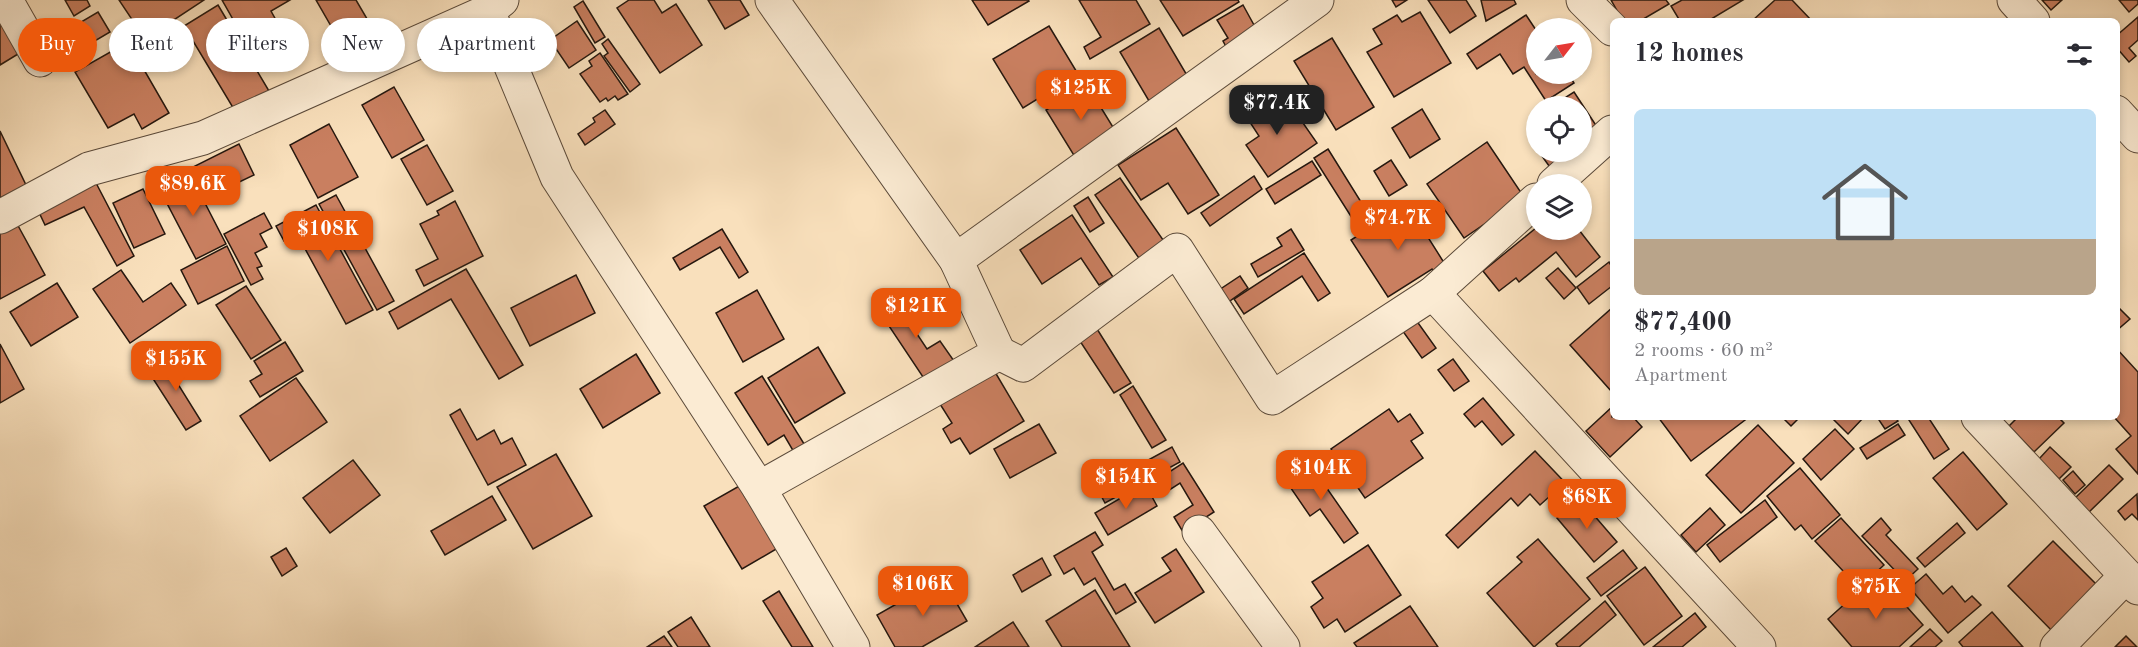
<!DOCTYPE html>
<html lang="en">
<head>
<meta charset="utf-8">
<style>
  :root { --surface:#fff; --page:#f7f7f7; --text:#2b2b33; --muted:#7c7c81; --accent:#ea580c }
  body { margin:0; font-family:"Old Standard TT",serif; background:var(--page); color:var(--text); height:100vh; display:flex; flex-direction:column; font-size:22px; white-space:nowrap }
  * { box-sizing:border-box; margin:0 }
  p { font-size:20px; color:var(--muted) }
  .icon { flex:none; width:33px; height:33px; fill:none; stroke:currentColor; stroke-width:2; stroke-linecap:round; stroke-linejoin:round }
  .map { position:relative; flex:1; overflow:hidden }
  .side { position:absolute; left:1610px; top:18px; width:510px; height:402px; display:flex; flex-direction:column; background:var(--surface); border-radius:9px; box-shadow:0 3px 9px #0003 }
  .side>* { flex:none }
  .guide { position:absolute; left:18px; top:18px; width:570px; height:54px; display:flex; gap:12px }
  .needle { width:39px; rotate:59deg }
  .tools { position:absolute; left:1526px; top:18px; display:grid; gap:12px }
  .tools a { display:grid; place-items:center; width:66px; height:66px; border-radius:50%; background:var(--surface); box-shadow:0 3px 9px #0003; font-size:30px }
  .price { position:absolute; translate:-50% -51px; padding:0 14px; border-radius:12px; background:var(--accent); color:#fff; font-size:20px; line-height:39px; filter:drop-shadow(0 2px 3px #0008) }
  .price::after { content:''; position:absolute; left:50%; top:36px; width:18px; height:14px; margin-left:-9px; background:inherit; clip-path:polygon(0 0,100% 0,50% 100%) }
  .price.current { background:#222; color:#fff }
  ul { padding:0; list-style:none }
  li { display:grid; align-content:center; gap:12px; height:318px; padding:0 24px }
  li span { display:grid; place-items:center; height:186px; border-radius:9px; color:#555 }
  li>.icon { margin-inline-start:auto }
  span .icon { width:108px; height:108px; fill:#fffc; stroke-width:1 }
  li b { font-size:26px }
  h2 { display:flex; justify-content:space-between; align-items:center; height:72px; padding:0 24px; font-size:26px }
  .tag { padding:0 21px; border-radius:27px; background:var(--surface); box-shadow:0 3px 9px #0003; font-size:21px; line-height:54px }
  .tag.current { background:var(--accent); color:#fff }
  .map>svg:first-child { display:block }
</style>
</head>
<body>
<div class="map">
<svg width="2138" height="647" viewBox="0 0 2138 647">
  <rect width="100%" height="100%" fill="#f9e0bc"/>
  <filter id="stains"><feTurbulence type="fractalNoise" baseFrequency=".00333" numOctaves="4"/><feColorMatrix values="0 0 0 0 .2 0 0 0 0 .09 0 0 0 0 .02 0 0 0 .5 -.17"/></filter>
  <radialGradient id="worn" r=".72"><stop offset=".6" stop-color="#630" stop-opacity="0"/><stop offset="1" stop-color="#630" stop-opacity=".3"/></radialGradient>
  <g fill="#c97f60" stroke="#26180f" stroke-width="1.5">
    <path d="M65,0H87L90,6L74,16Z"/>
    <path d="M119,0H204L145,39Z"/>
    <path d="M222,0H290L271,11L292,49L260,67Z"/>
    <path d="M316,0H356L380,41L350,59Z"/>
    <path d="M629,0H654L662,13L676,4L702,45L660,73L617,8Z"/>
    <path d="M708,0H740L749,15L725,29Z"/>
    <path d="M972,0H1028L1029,1L988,25Z"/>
    <path d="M1079,0H1136L1150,24L1090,59L1084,47L1101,37Z"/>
    <path d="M1160,0H1238L1239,2L1183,36Z"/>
    <path d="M1392,0H1407L1396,7Z"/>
    <path d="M1428,0H1466L1476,16L1450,33Z"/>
    <path d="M1481,0H1514L1516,4L1486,21Z"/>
    <path d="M1611,0H1666L1669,4L1640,21H1623Z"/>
    <path d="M1682,0H1743L1708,21H1680L1671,6Z"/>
    <path d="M1775,0H1792L1812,21H1752Z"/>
    <path d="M2042,0H2062L2051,10Z"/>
    <path d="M2119,0H2138V4L2129,12Z"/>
    <path d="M583,1L605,37L595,43L574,7Z"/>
    <path d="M218,5L272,96L238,116L184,26Z"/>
    <path d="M1243,5L1260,36L1230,54L1223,41L1228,38L1217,20Z"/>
    <path d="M98,12L110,32L61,61L49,41Z"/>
    <path d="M1420,12L1451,63L1394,97L1367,52L1382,44L1373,29L1397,15L1402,22Z"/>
    <path d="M0,13L23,51L0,65Z"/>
    <path d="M1526,15L1536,30V74H1572L1569,75L1574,83L1546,101L1524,67L1513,74L1500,54L1477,69L1467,54Z"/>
    <path d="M2138,17V40L2129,48L2136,56L2129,62L2116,47V36Z"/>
    <path d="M577,21L596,50L569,68L550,40Z"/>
    <path d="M1049,26L1078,74L1023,108L993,59Z"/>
    <path d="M1159,28L1188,77L1149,101L1120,52Z"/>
    <path d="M1332,38L1374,107L1336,130L1294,61Z"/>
    <path d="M608,39L640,84L630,92L604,56L608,53L602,44Z"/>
    <path d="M128,42L169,113L142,129L134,114L108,128L75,72Z"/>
    <path d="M600,53L628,94L618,100L615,96L608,101L606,98L600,102L580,74L592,66L589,61Z"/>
    <path d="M1087,85L1116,132L1075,157L1046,110Z"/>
    <path d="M394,87L424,140L392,158L362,105Z"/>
    <path d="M1574,92L1603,136L1581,151V106H1552Z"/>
    <path d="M1264,99L1272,110L1287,100L1317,143L1268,177L1246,145L1259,136L1244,113Z"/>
    <path d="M1422,109L1440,139L1410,158L1392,128Z"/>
    <path d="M605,110L615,124L585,145L578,134L595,122L593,118Z"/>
    <path d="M329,124L358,177L318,198L290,145Z"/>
    <path d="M1176,128L1219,195L1188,214L1168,183L1141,200L1118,165Z"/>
    <path d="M0,131L26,185L0,198Z"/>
    <path d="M1487,142L1524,197L1464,238L1427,184Z"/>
    <path d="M239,144L254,175L208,197L193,167Z"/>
    <path d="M427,145L453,191L427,205L401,159Z"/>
    <path d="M1328,149L1366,210L1352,218L1314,158Z"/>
    <path d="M1539,152H1580L1552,170Z"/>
    <path d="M1391,160L1407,185L1389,196L1374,171Z"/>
    <path d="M1312,161L1321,175L1275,204L1266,189Z"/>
    <path d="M190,174L226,244L196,259L160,190Z"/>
    <path d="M1254,176L1262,189L1210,226L1201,213Z"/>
    <path d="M1120,178L1168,247L1143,264L1095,195Z"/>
    <path d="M95,181L134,256L117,266L84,207L45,225L37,208Z"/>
    <path d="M143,189L165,234L134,248L113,203Z"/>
    <path d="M336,195L394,301L377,310L319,204Z"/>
    <path d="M1088,197L1104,223L1090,232L1074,206Z"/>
    <path d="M455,201L483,256L424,286L416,270L438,259L420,224L439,215L437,211Z"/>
    <path d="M1407,204L1448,269L1436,277L1432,269L1388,297L1351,240Z"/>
    <path d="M316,205L373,310L346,324L297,234L284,241L276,226Z"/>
    <path d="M264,213L272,228L260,234L267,247L255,253L262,266L257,268L263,279L251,285L224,234Z"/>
    <path d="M1072,215L1113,277L1099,285L1081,258L1042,284L1020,250Z"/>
    <path d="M16,222L45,275L0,299V230Z"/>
    <path d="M1536,228L1579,230L1600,257L1576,277L1556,252L1519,282L1516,278L1499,291L1483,271Z"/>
    <path d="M722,229L748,272L739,278L720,247L680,270L673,258Z"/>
    <path d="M1291,229L1304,250L1258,277L1251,264L1282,246L1277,238Z"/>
    <path d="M227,246L244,281L198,304L181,270Z"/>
    <path d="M1304,253L1330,293L1318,301L1302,276L1244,314L1234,299Z"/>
    <path d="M1609,262L1612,267V286L1589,304L1577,287Z"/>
    <path d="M1558,268L1576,288L1564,299L1546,278Z"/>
    <path d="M466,269L523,365L499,379L451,299L398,329L389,312Z"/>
    <path d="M121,270L143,302L171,283L186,305L130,343L93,289Z"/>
    <path d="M576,275L595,313L530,346L511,308Z"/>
    <path d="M1240,276L1248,288L1230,301L1241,318L1230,325L1210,296Z"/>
    <path d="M57,283L78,317L31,346L10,312Z"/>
    <path d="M246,286L281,340L251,359L216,305Z"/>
    <path d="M757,290L784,339L743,362L716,313Z"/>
    <path d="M910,294L920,311L907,319L927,349L940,341L954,361L925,380L881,314Z"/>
    <path d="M2116,305L2130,319L2116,331Z"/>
    <path d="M1612,308V392L1570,345Z"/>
    <path d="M1411,313L1436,348L1422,358L1397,323Z"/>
    <path d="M1092,321L1131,383L1114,393L1074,332Z"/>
    <path d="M285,342L303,371L260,397L250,381L262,374L254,361Z"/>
    <path d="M0,344L24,389L0,403Z"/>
    <path d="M818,347L845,393L795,423L768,378Z"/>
    <path d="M2116,348L2138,372V474L2116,449L2131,436L2114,417H2116Z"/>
    <path d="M636,354L660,393L603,428L580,389Z"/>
    <path d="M177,357L188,373L176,381L201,421L186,430L150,374Z"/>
    <path d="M1453,359L1469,381L1454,391L1438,370Z"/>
    <path d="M995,372L1024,421L970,454L960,438L951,443L943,429L952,423L940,404Z"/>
    <path d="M762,376L806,447L795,454L784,435L768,445L735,393Z"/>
    <path d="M296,378L327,422L270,461L240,416Z"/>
    <path d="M1133,386L1166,440L1152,448L1120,395Z"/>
    <path d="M1483,398L1514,435L1502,445L1482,421L1475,427L1464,414Z"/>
    <path d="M1612,407V417H1633L1642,427L1610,457L1586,431Z"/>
    <path d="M460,409L477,440L494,430L501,444L512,438L526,465L488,485L450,415Z"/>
    <path d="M1389,409L1398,422L1410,414L1423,433L1411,441L1423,458L1365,498L1331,449Z"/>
    <path d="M1658,417H1749L1691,461Z"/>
    <path d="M1782,417H1800L1791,426Z"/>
    <path d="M1831,417H1864L1848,434Z"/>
    <path d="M1877,417H1895L1898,421L1885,429Z"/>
    <path d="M1907,417H1928L1949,449L1934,459Z"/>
    <path d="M2018,417H2058L2064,423L2034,452L2009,426Z"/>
    <path d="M1039,424L1056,453L1010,478L994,449Z"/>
    <path d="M1898,424L1905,435L1867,459L1860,448Z"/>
    <path d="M1758,425L1794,463L1741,513L1706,475Z"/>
    <path d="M1835,429L1854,449L1821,480L1803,459Z"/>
    <path d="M1172,447L1180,462L1105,503L1097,488Z"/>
    <path d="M2050,447L2071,467L2059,479L2039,459Z"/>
    <path d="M1535,451L1574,492L1559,507L1550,496L1540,505L1530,494L1518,506L1511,498L1458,548L1446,535Z"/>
    <path d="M1963,452L2007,504L1977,530L1933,478Z"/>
    <path d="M556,454L592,516L533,549L497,487Z"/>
    <path d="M353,460L380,495L330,533L303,498Z"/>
    <path d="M1183,463L1214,512L1183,532L1174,517L1193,505L1180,483L1160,496L1152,483Z"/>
    <path d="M1310,464L1358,533L1344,543L1320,509L1310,516L1286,481Z"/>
    <path d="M2109,465L2123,479L2087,514L2073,500Z"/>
    <path d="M1800,468L1840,515L1812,539L1801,525L1795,530L1767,496Z"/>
    <path d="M2073,471L2085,485L2075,494L2063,480Z"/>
    <path d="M1145,484L1157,506L1108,535L1095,513Z"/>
    <path d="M741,485L778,548L742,569L704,506Z"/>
    <path d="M2137,494L2138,520L2132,514L2125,520L2118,511Z"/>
    <path d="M492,496L506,520L445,555L431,531Z"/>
    <path d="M1580,499L1617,542L1594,562L1557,518Z"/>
    <path d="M1765,500L1777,517L1720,562L1707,545Z"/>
    <path d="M1710,508L1725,525L1696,552L1681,535Z"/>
    <path d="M1841,518L1884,565L1859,588L1815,541Z"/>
    <path d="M1881,518L1891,530L1886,535L1918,569L1905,581L1862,536Z"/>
    <path d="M1957,523L1965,533L1925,567L1917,558Z"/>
    <path d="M1095,532L1103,545L1092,552L1114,590L1125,584L1136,602L1116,614L1095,578L1084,585L1074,568L1064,574L1054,556Z"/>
    <path d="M1538,539L1590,599L1534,647L1487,593L1522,562L1517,557Z"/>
    <path d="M2053,541L2102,590L2056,635L2008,586Z"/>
    <path d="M1368,545L1401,595L1345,632L1337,619L1324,628L1311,607L1323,598L1312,582Z"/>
    <path d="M286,548L297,566L282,576L271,557Z"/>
    <path d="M1176,549L1204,592L1155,623L1135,593L1171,571L1162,558Z"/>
    <path d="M1623,550L1637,568L1601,596L1587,578Z"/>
    <path d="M1042,558L1051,575L1022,592L1013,575Z"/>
    <path d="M1645,567L1682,616L1644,645L1607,596Z"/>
    <path d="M1926,574L1943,594L1952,586L1965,602L1972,596L1981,605L1948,633L1910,588Z"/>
    <path d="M942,578L967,621L922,647H895L877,615Z"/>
    <path d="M1883,580L1923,625L1899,647H1852L1828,619L1848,601L1853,606Z"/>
    <path d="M1095,590L1130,647H1062L1046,621Z"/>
    <path d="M779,591L813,647H792L763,601Z"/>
    <path d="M1605,601L1616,615L1579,647H1558L1556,644Z"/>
    <path d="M1410,606L1438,647H1357L1354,643Z"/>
    <path d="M1992,612L2023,647H1963L1959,642Z"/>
    <path d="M1695,613L1706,627L1682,647H1653Z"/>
    <path d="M691,617L710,647H678L668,632Z"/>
    <path d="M1013,622L1029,647H975Z"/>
    <path d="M1930,629L1942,641L1935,647H1910Z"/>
    <path d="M664,636L672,647H647Z"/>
    <path d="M2126,636L2137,647H2115Z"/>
  </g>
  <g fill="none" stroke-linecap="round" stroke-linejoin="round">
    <defs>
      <g id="street">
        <path d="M6,0L40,60"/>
        <path d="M1583,0L1612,29"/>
        <path d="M2014,0L2033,21"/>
        <path d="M488,11L557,177L759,488L853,647"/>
        <path d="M2116,112L2138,136"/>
        <path d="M1554,184L1612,132"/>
        <path d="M0,217L89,169L203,138L488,11L502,0"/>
        <path d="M956,260L1317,0"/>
        <path d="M1433,293L1759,647"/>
        <path d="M999,353L1023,365L1177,250L1272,398L1433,293L1536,200"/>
        <path d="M1978,417L2138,588"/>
        <path d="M759,488L999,353L956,260L772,0"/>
        <path d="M1199,532L1283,647"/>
        <path d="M2057,647L2126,576"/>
      </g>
    </defs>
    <use href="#street" stroke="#5b4a3a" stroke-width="35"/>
    <use href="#street" stroke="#fbebd3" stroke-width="33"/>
  </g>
  <rect width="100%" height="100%" filter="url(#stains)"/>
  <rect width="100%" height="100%" fill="url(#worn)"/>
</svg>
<div class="tools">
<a><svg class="needle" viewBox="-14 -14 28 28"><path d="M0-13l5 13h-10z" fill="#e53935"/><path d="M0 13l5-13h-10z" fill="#7c7c81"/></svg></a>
<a><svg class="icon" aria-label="locate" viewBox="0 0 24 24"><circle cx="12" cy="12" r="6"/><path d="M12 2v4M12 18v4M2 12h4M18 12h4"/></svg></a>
<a><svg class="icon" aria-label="layers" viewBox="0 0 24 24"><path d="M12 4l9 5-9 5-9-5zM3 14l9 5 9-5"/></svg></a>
</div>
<b class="price" style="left:1081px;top:121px">$125K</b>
<b class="price current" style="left:1277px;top:136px">$77.4K</b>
<b class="price" style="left:193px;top:217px">$89.6K</b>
<b class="price" style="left:1398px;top:251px">$74.7K</b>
<b class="price" style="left:328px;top:262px">$108K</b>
<b class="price" style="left:916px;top:339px">$121K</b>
<b class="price" style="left:176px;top:392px">$155K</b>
<b class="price" style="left:1321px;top:501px">$104K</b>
<b class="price" style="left:1126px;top:510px">$154K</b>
<b class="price" style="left:1587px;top:530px">$68K</b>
<b class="price" style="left:923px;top:617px">$106K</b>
<b class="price" style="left:1876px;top:620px">$75K</b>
<div class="guide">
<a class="tag current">Buy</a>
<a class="tag">Rent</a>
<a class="tag">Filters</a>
<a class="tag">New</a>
<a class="tag">Apartment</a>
</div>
<section class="side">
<h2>12 homes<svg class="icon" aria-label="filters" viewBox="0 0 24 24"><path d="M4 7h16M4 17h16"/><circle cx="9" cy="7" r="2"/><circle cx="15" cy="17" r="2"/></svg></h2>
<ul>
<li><span style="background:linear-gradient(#bfe0f5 70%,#b9a48a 0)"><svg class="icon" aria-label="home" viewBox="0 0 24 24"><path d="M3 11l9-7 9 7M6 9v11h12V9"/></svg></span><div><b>$77,400</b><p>2 rooms · 60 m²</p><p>Apartment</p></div></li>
</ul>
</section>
</div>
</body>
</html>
